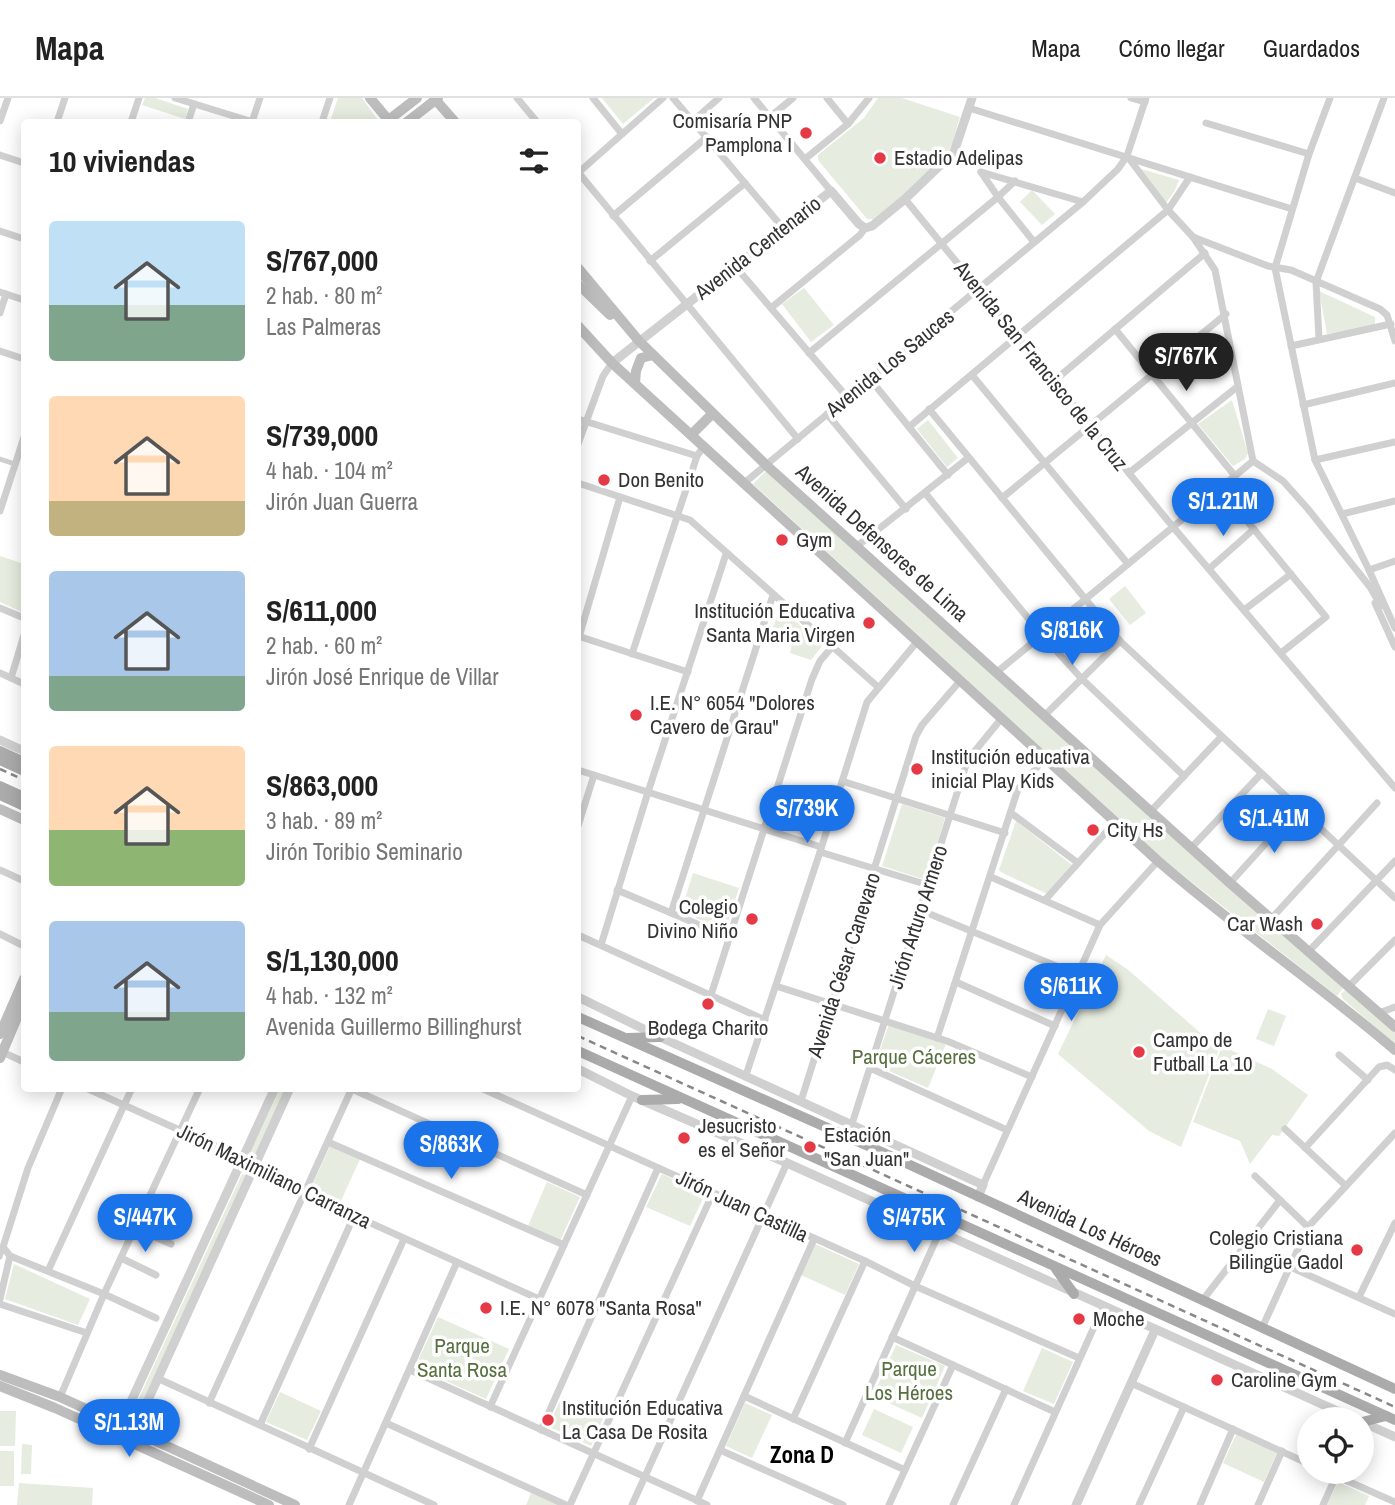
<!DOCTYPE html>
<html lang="es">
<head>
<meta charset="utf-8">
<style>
  :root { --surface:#fff; --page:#f6f6f6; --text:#222; --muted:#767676; --line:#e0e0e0; --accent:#1a73e8 }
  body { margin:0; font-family:"Archivo Narrow",sans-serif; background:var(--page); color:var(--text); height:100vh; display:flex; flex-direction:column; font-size:26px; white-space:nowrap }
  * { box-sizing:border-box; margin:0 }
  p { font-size:23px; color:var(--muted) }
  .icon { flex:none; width:38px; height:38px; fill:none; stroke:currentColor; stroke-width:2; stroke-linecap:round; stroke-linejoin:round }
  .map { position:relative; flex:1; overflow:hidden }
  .drawer { position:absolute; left:21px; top:21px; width:560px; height:973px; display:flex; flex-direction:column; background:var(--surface); border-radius:7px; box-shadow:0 4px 18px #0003 }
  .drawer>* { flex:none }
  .controls { position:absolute; left:1297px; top:1309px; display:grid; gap:14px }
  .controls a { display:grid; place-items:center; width:77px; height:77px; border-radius:50%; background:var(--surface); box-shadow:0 4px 18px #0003; font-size:35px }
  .price { position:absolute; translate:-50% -60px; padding:0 16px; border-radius:24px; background:var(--accent); color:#fff; font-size:23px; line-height:46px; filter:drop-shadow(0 2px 4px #0008) }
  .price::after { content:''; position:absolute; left:50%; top:42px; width:21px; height:16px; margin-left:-10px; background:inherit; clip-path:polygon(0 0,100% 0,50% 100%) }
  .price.selected { background:#222; color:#fff }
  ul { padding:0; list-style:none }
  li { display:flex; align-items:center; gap:21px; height:175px; padding:0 28px }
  li span { display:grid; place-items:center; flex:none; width:196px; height:140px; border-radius:7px; color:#555 }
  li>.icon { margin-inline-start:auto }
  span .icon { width:84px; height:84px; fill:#fffc; stroke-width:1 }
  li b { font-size:30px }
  h2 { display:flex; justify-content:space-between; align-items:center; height:84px; padding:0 28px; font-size:30px }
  header { display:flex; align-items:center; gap:42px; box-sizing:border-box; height:98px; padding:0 35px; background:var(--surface); border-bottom:2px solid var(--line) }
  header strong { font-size:33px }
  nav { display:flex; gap:38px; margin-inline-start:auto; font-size:24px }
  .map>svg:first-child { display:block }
</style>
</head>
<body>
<header>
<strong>Mapa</strong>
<nav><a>Mapa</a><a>Cómo llegar</a><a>Guardados</a></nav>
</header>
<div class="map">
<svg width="1395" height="1407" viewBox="0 0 1395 1407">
  <rect width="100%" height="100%" fill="#fff"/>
  <g fill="#e6ecdf">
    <path d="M145,0H155L188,11L185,21L142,7Z"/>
    <path d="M338,0H362L378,22L375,24H330Z"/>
    <path d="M602,0H654L623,26Z"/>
    <path d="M878,0H902L960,19C957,28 955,37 952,46C937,78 900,100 873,121H867L818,62V57L864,20Z"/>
    <path d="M1141,71L1179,82L1175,92L1166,105Z"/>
    <path d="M1032,92L1055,116L1042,127L1020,104Z"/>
    <path d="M804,190L834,227L811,244L782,206Z"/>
    <path d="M1319,193L1375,219V228L1327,236Z"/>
    <path d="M1232,302L1248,355L1245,361L1233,368L1198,326Z"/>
    <path d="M928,322L958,360L947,369L917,331Z"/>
    <path d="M766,373L1344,889L1337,898L1166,764L753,386Z"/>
    <path d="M0,458L24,466V515L0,504Z"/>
    <path d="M1125,488L1146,515L1130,527L1109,501Z"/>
    <path d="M780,509L822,548L811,562L790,555L792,546L770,539Z"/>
    <path d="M902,706L945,720L926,782L882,768Z"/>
    <path d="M1016,723L1072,767L1047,796L1001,774L999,772Z"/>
    <path d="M693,775L739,790L725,833L681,813Z"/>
    <path d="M1106,857L1127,871L1219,951L1181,1049L1149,1033L1058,956Z"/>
    <path d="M1345,892L1395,933V946L1343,901L1341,896Z"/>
    <path d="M1268,911L1286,918L1274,948L1256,941Z"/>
    <path d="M889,926L946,946L928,990L875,967Z"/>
    <path d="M1222,948L1272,971L1308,997L1279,1038L1272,1037L1250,1066L1240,1043L1193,1024Z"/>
    <path d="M280,991H286L254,1059L249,1057Z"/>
    <path d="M330,1048L360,1061L340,1105L310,1092Z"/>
    <path d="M242,1076L247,1078L132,1327L128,1324Z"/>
    <path d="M662,1076L705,1096L690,1128L646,1109Z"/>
    <path d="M547,1084L580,1099L560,1143L528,1128Z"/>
    <path d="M815,1146L859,1166L845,1197L801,1177Z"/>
    <path d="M14,1166L90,1201L78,1227L5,1201Z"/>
    <path d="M438,1219L509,1251L486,1301L415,1269Z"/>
    <path d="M896,1247L945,1268L922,1320L873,1298Z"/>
    <path d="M1042,1250L1073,1264L1054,1306L1023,1293Z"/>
    <path d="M280,1294L321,1313L307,1342L266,1324Z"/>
    <path d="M562,1299L604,1318L591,1348L548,1328Z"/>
    <path d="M745,1305L772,1317L752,1360L726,1348Z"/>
    <path d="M874,1311L913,1329L901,1355L862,1337Z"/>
    <path d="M0,1313H16L15,1348H0Z"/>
    <path d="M1236,1337L1277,1355L1264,1384L1223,1365Z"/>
    <path d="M22,1346L32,1347L31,1376H21Z"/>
    <rect x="0" y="1353" width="14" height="35"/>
    <path d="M1338,1384L1369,1398L1365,1407H1327Z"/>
    <path d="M19,1385L93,1390L92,1407H17Z"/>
    <path d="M531,1395L559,1407H526Z"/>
  </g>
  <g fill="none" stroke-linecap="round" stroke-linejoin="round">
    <g stroke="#d0d0d0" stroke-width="5">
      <path d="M0,361L15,366"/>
      <path d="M0,1159L3,1149"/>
    </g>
    <g stroke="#d0d0d0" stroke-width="7">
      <path d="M175,0L253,24"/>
      <path d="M517,0L537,24"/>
      <path d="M593,0L622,36"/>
      <path d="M673,0L783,130"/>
      <path d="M754,0L831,93"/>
      <path d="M827,0L848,26"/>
      <path d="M1131,0L1145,4"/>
      <path d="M1330,0L1309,56L1275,170L1315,362L1369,472L1395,530"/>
      <path d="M969,10L1292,111"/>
      <path d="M770,19L793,0"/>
      <path d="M0,23L8,0"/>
      <path d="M693,23L719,0"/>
      <path d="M57,24L65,0"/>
      <path d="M131,24L139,0"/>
      <path d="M188,24L194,6"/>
      <path d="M252,24L260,0"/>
      <path d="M322,24L330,0"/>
      <path d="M1206,25L1309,56"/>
      <path d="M0,57L24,65"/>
      <path d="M1127,58L1168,112L1193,139L1268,168L1291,172L1380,211L1387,217L1395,243"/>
      <path d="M805,61L848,26L869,0"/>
      <path d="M578,74L798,341"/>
      <path d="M981,74L1083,104"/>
      <path d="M981,74L998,99L1034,144"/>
      <path d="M578,75L663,0"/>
      <path d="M1355,80L1395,95"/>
      <path d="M905,101L1173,429L1395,690"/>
      <path d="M613,118L707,39"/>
      <path d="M0,133L24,141"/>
      <path d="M1193,139L1215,172L1253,363"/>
      <path d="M650,163L745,85"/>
      <path d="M735,168L847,299"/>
      <path d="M0,194L24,202"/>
      <path d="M771,210L860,137L865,130"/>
      <path d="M0,215L6,196"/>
      <path d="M1115,231L1235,378"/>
      <path d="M1319,241L1316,184L1384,0"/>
      <path d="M1291,248L1391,226"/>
      <path d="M0,253L24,261"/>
      <path d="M809,255L998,99L1015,83"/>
      <path d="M972,277L1128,466"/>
      <path d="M870,281L948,377"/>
      <path d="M1054,283L1205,155"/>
      <path d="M1303,307L1395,285"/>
      <path d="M929,311L1120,543L1395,800"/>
      <path d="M827,316L906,411"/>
      <path d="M578,321L697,358"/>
      <path d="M909,329L1168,112L1190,79"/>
      <path d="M578,346L603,278L612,265"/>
      <path d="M1315,362L1395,344"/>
      <path d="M1253,363L1283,383L1308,411L1370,489L1381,508"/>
      <path d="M1129,375L1237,289"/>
      <path d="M578,385L690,422L878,589"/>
      <path d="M743,386L1083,104L1118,71L1127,58L1146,0"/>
      <path d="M1220,390L1326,519L1281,555"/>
      <path d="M925,395L1042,537L1081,580L1184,678"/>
      <path d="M1002,400L1226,216"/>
      <path d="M0,413L24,339"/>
      <path d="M1342,416L1395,403"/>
      <path d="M856,449L968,360"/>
      <path d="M1210,470L1254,431"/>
      <path d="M1369,472L1395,463"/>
      <path d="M1375,505L1395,549"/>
      <path d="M0,510L24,520"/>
      <path d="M1244,512L1291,476"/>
      <path d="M578,538L688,574"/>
      <path d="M579,539L620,399"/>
      <path d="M632,556L697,358L704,348"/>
      <path d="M997,574L1253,363"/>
      <path d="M0,575L24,586"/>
      <path d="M11,580L24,537"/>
      <path d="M1045,617L1120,543"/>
      <path d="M578,672L821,749"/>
      <path d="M842,683L1005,735"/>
      <path d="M1151,713L1221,639"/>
      <path d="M1011,715L1078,765"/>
      <path d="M578,728L594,677"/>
      <path d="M1191,750L1261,676"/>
      <path d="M820,754L928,787"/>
      <path d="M0,772L24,783"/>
      <path d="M991,779L1100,827"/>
      <path d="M1230,785L1297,711"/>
      <path d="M617,792L730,840"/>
      <path d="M1045,802L1115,724"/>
      <path d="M920,812L1078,877"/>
      <path d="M671,815L773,497"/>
      <path d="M1271,821L1377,705"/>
      <path d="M0,836L24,848"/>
      <path d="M578,837L765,922"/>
      <path d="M601,847L648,694L726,456"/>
      <path d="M1309,853L1395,763"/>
      <path d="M956,884L1055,928"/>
      <path d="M776,888L947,943L1032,979"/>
      <path d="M1349,888L1395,842"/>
      <path d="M711,897L812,581L820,563L832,549"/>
      <path d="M1379,915L1395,909"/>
      <path d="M937,940L1018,691L1044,661"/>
      <path d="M0,953L24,964"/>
      <path d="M1339,957L1368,982"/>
      <path d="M870,970L1007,1032"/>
      <path d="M746,977L820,754L867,604L916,545"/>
      <path d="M86,990L244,1061L253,1072L539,1201"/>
      <path d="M481,990L865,1163L915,1188L1079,1260"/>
      <path d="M352,991L587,1097"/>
      <path d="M801,1003L916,638L922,627L960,583"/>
      <path d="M852,1026L965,670L970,659L1001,621"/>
      <path d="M1285,1031L1346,1088"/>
      <path d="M328,1044L564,1147"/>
      <path d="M1305,1050L1379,969L1387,967L1395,972"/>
      <path d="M1255,1078L1308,1129"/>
      <path d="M983,1087L1100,827L1158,763"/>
      <path d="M149,1101L183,1116"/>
      <path d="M135,1130L171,1146"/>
      <path d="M10,1158L104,1196L156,1220"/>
      <path d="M121,1160L156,1177"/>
      <path d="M1288,1168L1395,1216"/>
      <path d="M48,1173L132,990"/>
      <path d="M1359,1199L1395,1125"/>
      <path d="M0,1201L10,1158L3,1149L28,1070L62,990"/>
      <path d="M1202,1203L1280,1102"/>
      <path d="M0,1206L87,1235"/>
      <path d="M1262,1230L1308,1129L1395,1035"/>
      <path d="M892,1239L1055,1314"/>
      <path d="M410,1272L707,1407"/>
      <path d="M157,1280L434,1407"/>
      <path d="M1131,1285L1309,1366"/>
      <path d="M744,1298L905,1372"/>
      <path d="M60,1299L104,1196L200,990"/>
      <path d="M209,1305L352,990"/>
      <path d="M490,1309L632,998"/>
      <path d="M793,1321L865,1163"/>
      <path d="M386,1325L566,1407"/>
      <path d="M260,1327L354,1118"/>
      <path d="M541,1332L658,1070"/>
      <path d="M845,1345L939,1135"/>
      <path d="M309,1351L404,1141"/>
      <path d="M720,1352L843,1407"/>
      <path d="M1327,1374L1395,1404"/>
      <path d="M697,1403L814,1141"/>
      <path d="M349,1407L457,1164"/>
      <path d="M570,1407L713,1095"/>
      <path d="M632,1407L787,1065"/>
      <path d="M889,1407L953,1267"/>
      <path d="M953,1407L1006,1291"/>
      <path d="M1014,1407L1103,1209"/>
      <path d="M1139,1407L1184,1309"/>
      <path d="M1200,1407L1233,1331"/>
      <path d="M1258,1407L1282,1353"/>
      <path d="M1323,1407L1338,1374"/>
    </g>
    <g stroke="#d0d0d0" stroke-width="9">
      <path d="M612,265L831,93L859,126L865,130L872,128L905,101L954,54L972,0"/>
      <path d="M0,642L24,653"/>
      <path d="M578,899L660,939L983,1087L978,1099"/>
      <path d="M578,971L632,998L787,1065L1355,1321"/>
      <path d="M1362,1324L1395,1339"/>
      <path d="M118,1332L275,990"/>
      <path d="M129,1344L290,990"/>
      <path d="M1076,1407L1155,1232"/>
    </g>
    <g stroke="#bdbdbd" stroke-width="10">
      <path d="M370,0L390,24"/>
      <path d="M434,0L455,24"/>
      <path d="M386,24L417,0"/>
      <path d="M407,24L438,0"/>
      <path d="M578,170L639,243L766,367L1230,785L1395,929"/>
      <path d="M578,186L610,217"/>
      <path d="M578,228L612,265L1158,763C1234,829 1318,886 1395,952"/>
      <path d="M635,285L636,273L641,260L653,257"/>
      <path d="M692,336L712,316"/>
      <path d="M0,711L24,722"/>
      <path d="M0,936L24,881"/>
      <path d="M0,960L24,903"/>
      <path d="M0,1277L60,1299L295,1407"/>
      <path d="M0,1288L55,1310L269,1407"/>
    </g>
    <g stroke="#ababab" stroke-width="10">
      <path d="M0,653L24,664"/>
      <path d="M0,662L24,673"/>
      <path d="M0,688L24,699"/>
      <path d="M0,697L24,708"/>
      <path d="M578,919L895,1060L1395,1291"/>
      <path d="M628,940L660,939"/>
      <path d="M578,953L1395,1322"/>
      <path d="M642,1002L678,1001"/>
      <path d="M1056,1171L1074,1196"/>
      <path d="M1362,1324L1386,1318"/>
    </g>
    <g stroke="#888" stroke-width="2.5" stroke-dasharray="7 5" stroke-linecap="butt">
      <path d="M0,671L24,682"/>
      <path d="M578,938L1395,1309"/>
    </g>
  </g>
  <g fill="#e63946" stroke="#fff" stroke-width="2.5">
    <circle cx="806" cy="35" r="7"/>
    <circle cx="880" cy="60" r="7"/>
    <circle cx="604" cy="382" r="7"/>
    <circle cx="782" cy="442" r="7"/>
    <circle cx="869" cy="525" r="7"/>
    <circle cx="636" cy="617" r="7"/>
    <circle cx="917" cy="671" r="7"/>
    <circle cx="1093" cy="732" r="7"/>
    <circle cx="752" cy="821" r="7"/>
    <circle cx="1317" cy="826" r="7"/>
    <circle cx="708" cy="906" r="7"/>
    <circle cx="1139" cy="954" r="7"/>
    <circle cx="684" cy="1040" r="7"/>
    <circle cx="810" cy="1049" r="7"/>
    <circle cx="1357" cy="1152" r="7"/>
    <circle cx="486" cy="1210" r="7"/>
    <circle cx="1079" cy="1221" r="7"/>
    <circle cx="1217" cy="1282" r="7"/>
    <circle cx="548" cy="1322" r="7"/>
  </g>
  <g text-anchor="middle" stroke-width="7" stroke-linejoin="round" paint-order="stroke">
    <g font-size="21" fill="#333" stroke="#fff" text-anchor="start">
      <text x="792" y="30" text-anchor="end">Comisaría PNP<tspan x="792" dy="24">Pamplona I</tspan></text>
      <text x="894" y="67">Estadio Adelipas</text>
      <text x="618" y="389">Don Benito</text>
      <text x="796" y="449">Gym</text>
      <text x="855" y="520" text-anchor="end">Institución Educativa<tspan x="855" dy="24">Santa Maria Virgen</tspan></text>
      <text x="650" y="612">I.E. N° 6054 "Dolores<tspan x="650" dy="24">Cavero de Grau"</tspan></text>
      <text x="931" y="666">Institución educativa<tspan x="931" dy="24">inicial Play Kids</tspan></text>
      <text x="1107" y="739">City Hs</text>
      <text x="738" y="816" text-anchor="end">Colegio<tspan x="738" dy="24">Divino Niño</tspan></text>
      <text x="1303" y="833" text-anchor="end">Car Wash</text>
      <text x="708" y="937" text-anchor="middle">Bodega Charito</text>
      <text x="1153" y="949">Campo de<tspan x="1153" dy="24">Futball La 10</tspan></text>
      <text x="698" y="1035">Jesucristo<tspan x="698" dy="24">es el Señor</tspan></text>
      <text x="824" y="1044">Estación<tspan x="824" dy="24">"San Juan"</tspan></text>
      <text x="1343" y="1147" text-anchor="end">Colegio Cristiana<tspan x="1343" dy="24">Bilingüe Gadol</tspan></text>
      <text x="500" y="1217">I.E. N° 6078 "Santa Rosa"</text>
      <text x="1093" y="1228">Moche</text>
      <text x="1231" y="1289">Caroline Gym</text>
      <text x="562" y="1317">Institución Educativa<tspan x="562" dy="24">La Casa De Rosita</tspan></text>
    </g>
    <g font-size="21" fill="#333" stroke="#fff">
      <text transform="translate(758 150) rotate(-38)" y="7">Avenida Centenario</text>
      <text transform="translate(890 265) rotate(-39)" y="7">Avenida Los Sauces</text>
      <text transform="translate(1041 268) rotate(51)" y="7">Avenida San Francisco de la Cruz</text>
      <text transform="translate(882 445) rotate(42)" y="7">Avenida Defensores de Lima</text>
      <text transform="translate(918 819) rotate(-72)" y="7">Jirón Arturo Armero</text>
      <text transform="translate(844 867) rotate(-72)" y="7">Avenida César Canevaro</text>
      <text transform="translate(274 1078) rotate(26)" y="7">Jirón Maximiliano Carranza</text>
      <text transform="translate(742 1108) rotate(25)" y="7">Jirón Juan Castilla</text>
      <text transform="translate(1090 1130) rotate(25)" y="7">Avenida Los Héroes</text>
    </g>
    <g font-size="21" fill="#56703f" stroke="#fff">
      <text x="914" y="966">Parque Cáceres</text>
      <text x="462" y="1255">Parque<tspan x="462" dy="24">Santa Rosa</tspan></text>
      <text x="909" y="1278">Parque<tspan x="909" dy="24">Los Héroes</tspan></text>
    </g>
    <g font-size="23" font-weight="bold" fill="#000" stroke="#fff">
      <text x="802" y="1365">Zona D</text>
    </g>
  </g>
</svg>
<div class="controls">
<a><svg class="icon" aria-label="locate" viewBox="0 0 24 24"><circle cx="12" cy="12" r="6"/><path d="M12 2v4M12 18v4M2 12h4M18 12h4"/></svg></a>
</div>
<b class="price selected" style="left:1186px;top:295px">S/767K</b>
<b class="price" style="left:1223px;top:440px">S/1.21M</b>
<b class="price" style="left:1072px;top:569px">S/816K</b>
<b class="price" style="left:807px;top:747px">S/739K</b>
<b class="price" style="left:1274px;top:757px">S/1.41M</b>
<b class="price" style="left:1071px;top:925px">S/611K</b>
<b class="price" style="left:451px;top:1083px">S/863K</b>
<b class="price" style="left:145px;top:1156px">S/447K</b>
<b class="price" style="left:914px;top:1156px">S/475K</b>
<b class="price" style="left:129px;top:1361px">S/1.13M</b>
<section class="drawer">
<h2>10 viviendas<svg class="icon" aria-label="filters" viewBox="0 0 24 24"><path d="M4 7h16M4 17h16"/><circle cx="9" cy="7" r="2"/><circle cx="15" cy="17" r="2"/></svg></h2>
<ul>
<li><span style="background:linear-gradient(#bfe0f5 60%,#7fa58c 0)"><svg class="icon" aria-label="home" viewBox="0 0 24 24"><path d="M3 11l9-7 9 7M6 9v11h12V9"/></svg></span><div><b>S/767,000</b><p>2 hab. · 80 m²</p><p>Las Palmeras</p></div></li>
<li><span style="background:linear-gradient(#ffd9b3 75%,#c2b280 0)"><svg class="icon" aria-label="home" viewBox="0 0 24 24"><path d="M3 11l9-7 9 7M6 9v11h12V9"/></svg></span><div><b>S/739,000</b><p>4 hab. · 104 m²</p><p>Jirón Juan Guerra</p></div></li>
<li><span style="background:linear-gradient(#a9c7e8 75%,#7fa58c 0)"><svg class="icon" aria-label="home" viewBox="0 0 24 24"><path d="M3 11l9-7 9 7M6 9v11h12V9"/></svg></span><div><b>S/611,000</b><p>2 hab. · 60 m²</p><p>Jirón José Enrique de Villar</p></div></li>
<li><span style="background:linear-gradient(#ffd9b3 60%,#8fb573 0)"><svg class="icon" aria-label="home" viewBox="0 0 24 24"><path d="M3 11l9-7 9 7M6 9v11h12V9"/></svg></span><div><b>S/863,000</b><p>3 hab. · 89 m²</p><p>Jirón Toribio Seminario</p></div></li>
<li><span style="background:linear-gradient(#a9c7e8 65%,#7fa58c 0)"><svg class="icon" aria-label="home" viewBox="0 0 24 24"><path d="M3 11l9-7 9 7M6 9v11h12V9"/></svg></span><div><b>S/1,130,000</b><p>4 hab. · 132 m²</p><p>Avenida Guillermo Billinghurst</p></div></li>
</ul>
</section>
</div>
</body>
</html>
